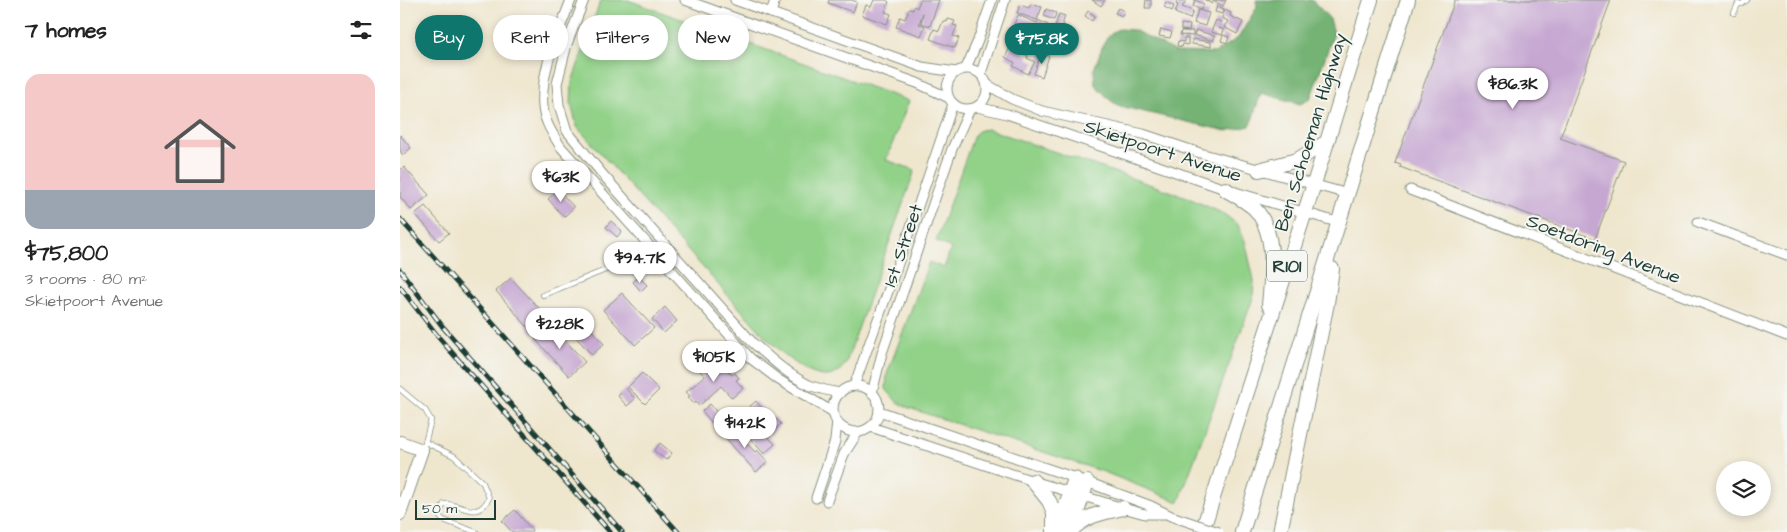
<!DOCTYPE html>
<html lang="en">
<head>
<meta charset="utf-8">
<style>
  :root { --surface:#fff; --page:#f2f2f2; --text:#222; --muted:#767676; --accent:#0f766e }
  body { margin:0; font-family:"Architects Daughter",sans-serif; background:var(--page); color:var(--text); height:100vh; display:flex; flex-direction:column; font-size:19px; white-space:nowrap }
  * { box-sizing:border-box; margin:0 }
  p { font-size:16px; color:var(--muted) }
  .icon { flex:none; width:28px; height:28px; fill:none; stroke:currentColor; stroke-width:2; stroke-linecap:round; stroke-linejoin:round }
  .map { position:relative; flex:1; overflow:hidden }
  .panel { display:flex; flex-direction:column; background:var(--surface); width:400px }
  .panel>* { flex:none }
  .hud { position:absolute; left:15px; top:15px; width:475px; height:45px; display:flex; gap:10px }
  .tools { position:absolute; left:1316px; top:461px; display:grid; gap:10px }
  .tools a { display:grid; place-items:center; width:55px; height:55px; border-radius:50%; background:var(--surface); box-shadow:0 2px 8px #0003; font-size:25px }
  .scale { position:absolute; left:15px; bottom:12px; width:81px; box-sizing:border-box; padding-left:5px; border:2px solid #1f3d34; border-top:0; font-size:14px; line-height:18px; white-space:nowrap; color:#1f3d34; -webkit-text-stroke:4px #f6f6f2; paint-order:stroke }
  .price { position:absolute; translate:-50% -42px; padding:0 11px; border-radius:18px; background:#fff; color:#222; font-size:16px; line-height:32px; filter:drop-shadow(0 1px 2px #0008) }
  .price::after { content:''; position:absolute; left:50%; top:30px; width:15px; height:11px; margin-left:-8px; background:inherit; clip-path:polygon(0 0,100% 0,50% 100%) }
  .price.on { background:var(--accent); color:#fff }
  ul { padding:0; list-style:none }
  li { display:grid; align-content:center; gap:10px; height:265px; padding:0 25px }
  li span { display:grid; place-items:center; height:155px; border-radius:15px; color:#555 }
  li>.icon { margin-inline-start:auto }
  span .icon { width:90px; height:90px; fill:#fffc; stroke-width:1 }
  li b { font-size:21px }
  h2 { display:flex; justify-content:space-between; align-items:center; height:60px; padding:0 25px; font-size:21px }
  .pill { padding:0 18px; border-radius:22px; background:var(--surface); box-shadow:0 2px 8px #0003; font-size:18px; line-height:45px }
  .pill.on { background:var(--accent); color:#fff }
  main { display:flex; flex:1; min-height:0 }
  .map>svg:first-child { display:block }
</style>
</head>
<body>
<main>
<section class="panel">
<h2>7 homes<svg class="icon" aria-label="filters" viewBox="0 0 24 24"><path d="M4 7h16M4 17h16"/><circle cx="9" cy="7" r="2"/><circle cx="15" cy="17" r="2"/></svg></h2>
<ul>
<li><span style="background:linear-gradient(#f6c9c9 75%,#9aa5b1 0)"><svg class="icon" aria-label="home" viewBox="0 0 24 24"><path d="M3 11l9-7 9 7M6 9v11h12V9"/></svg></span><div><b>$75,800</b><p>3 rooms · 80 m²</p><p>Skietpoort Avenue</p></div></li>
</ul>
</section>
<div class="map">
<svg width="1387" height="532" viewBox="0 0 1387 532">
  <rect width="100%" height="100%" fill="#f6f6f2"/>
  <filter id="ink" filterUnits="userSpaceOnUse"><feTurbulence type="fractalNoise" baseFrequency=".02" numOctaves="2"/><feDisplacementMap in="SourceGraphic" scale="10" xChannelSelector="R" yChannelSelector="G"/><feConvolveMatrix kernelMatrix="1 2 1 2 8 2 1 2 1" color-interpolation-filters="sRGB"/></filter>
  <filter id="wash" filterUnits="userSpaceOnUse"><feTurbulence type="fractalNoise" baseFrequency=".0096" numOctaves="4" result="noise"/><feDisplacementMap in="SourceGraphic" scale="20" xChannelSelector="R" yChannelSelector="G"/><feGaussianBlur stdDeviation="1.12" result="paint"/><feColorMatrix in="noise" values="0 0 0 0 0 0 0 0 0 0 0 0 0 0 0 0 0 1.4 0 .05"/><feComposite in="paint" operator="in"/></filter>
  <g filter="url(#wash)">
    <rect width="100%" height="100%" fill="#efe6ce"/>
    <g fill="#91d188" stroke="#58875e">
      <path d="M203,0H228L509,101L486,160L515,170L446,363C443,366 441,370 438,372C416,388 384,353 368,340L177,127L171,104L172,82L200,2Z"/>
      <path d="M588,129L784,196L824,214L838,225L845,241L854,280L853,298L779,502L704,472L509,408L497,402L486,389L487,374L529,262L544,268L551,248L536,241L574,135L580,130Z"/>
    </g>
    <path fill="#74b374" stroke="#4a7854" d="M856,0H912L930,19L934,33L910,99L900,104L861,93L850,126L826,131L719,106L710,100L695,85L694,69L703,45L707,37L716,30L720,29L734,30L776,52L815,53L838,38L857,7Z"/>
    <g id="blocks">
      <g fill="#c6a7d2">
        <path d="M429,0H452L457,2L453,12L428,3Z"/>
        <path d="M474,0H486L489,2L485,12L491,14L487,24L462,15L466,5L471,7Z"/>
        <path d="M520,0H539L530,26L521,23L523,13L519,24L525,26L521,36L496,27L500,17L505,19L509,9L513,10L514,6L517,8Z"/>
        <path d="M692,0H705L701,6Z"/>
        <path d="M746,0H751V8H745Z"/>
        <path d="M781,0L786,1L782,7L793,11L790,19L775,13L778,5L776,4L777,1L780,2Z"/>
        <path d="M795,0L804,4L801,10L793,6Z"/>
        <path d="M805,0H826L823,6L814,1L812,4Z"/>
        <path d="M1055,0H1211L1160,138L1224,161L1195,239L1000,167L1001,165L995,163Z"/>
        <path d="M766,2L774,6L772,11L764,7Z"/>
        <path d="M631,4L642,7L637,20L617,13L620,5L629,8Z"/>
        <path d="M817,6L824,9L822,14L815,12Z"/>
        <path d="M718,8L724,11L722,16L715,13Z"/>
        <path d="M646,9L656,13L654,20L644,16Z"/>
        <path d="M798,10L809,13L805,26L794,23Z"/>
        <path d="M825,10L831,13L830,16L843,22L837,34L824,27L828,21L822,18Z"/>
        <path d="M688,11L695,16L692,21L685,16Z"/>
        <path d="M659,14L665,16L655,46L654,45L652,49L646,47L648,42L650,43Z"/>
        <path d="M618,15L637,23L638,20L648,25L644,36L640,34L637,41L617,32L620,27L614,24Z"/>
        <path d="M548,19L555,21L553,25L557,26L553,36L559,38L555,48L530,39L534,29L539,31L543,21L547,22Z"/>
        <path d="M816,20L821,22L819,28L824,30L822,35L811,32Z"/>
        <path d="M781,24L790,25L789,31L781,30Z"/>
        <path d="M761,29L772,32L770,38L759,36Z"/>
        <path d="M796,30L815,36L813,41L794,35Z"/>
        <path d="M781,31H793V36L780,35Z"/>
        <path d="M823,35L829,37L827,43L821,41Z"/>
        <path d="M641,36L649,39L646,44L639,41Z"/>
        <path d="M784,38H788V45L783,44L782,47L777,46L778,41L784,42Z"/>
        <path d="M792,39L811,42V47L792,44Z"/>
        <path d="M611,46L628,56L627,58L635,62L628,74L613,66L615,63L605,57Z"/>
        <path d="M641,54L649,56L642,77L634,74Z"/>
        <path d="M0,135L11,148L3,155L0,151Z"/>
        <path d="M4,167L29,195L11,210L0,197V170Z"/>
        <path d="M158,190L174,207L164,217L148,199Z"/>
        <path d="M25,206L49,233L39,241L15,214Z"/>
        <path d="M211,221L222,231L217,237L206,227Z"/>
        <path d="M239,277L247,285L241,291L233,282Z"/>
        <path d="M111,278L149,319L133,333L96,291Z"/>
        <path d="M222,293L254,328L235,345L203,310Z"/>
        <path d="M265,307L277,321L264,333L252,319Z"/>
        <path d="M173,310L204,344L192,355L164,324L166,322L163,319Z"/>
        <path d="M150,324L185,362L169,376L135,339Z"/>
        <path d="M312,360L317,365L320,362L332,375L335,373L339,378L336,380L343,388L332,398L321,386L299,406L296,402L294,404L288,397L290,396L286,392L305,376L300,371Z"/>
        <path d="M242,373L259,390L245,404L228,387Z"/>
        <path d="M226,388L235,399L227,406L218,396Z"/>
        <path d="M356,401L371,419L374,417L381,424L370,434L347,409Z"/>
        <path d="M310,404L325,422L317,429L302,411Z"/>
        <path d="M343,414L364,437L366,435L375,444L364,454L335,421Z"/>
        <path d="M330,425L355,452L357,450L368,462L356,472L321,433Z"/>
        <path d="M260,443L272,453L266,460L254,451Z"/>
        <path d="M115,510L132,530L131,532H112L102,521Z"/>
      </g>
    </g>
  </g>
  <g filter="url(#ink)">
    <use href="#blocks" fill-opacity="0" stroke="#879281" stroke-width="1"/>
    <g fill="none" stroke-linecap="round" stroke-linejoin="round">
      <defs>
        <g id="lane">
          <path d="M1338,4H1342L1347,0"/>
          <path d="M1334,13L1338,4"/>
          <path d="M143,295L218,265L249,247"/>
          <path d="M0,389L25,410L31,420L25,443"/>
          <path d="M25,442L54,456L83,483L89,498C77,522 62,503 44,504L40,511V517L43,520L76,532"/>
        </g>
        <g id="street">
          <path d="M171,0C158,34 140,70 143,107C144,121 153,134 160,146L350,358L379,380L433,412"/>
          <path d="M184,0L167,44L157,84L159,105L167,131L204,176L352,342C369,357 388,375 409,385C419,389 429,391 440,393"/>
          <path d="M285,0L517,83L549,98"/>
          <path d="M335,0L522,67L556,72"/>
          <path d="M371,13L375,0"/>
          <path d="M566,68L577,43L592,0"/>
          <circle cx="567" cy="89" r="20"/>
          <path d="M581,73L605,0"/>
          <path d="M588,85L612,99L642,111L743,134L800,153L948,194"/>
          <path d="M577,107L607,114L825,189L940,223"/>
          <path d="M1010,190L1387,336"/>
          <path d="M1298,222L1387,255"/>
          <path d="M454,386L504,247L553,104"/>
          <circle cx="456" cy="409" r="23"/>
          <path d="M472,393L482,353L552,149L570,109"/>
          <path d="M479,411L687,482L751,506L771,516"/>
          <path d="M471,427L633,481L723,508L745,514H764"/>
          <path d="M416,498L435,441L437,421"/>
          <path d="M427,501L444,454L458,432"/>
        </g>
        <path id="secondary" d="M0,442L22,450L0,514"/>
        <g id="primary">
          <path d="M859,170L897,160L927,142"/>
          <path d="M825,189C834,195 845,200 854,208C877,232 872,275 869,305"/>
          <path d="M633,481L649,501L654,512V532"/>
          <path d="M671,530L687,482"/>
          <path d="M657,531L675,479"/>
          <path d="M670,532C683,516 704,512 723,508"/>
          <path d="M802,532L914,184L971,0"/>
          <path d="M842,532L1008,0"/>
          <path d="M880,532L927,303L932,269"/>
        </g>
      </defs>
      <use href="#lane" stroke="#879281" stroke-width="6"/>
      <use href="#street" stroke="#879281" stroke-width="11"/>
      <use href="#secondary" stroke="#879281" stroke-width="14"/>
      <use href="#primary" stroke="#879281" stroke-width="16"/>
      <use href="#lane" stroke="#fff" stroke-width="4.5"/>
      <use href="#street" stroke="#fff" stroke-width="9"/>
      <use href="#secondary" stroke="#fff" stroke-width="12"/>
      <use href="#primary" stroke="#fff" stroke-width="14"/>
      <defs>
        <g id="rail">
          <path d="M0,219L278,532"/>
          <path d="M0,270L43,327L222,532"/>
          <path d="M0,287L40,339L210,532"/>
        </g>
      </defs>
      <use href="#rail" stroke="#1f3d34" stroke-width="5"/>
      <use href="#rail" stroke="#f6f6f2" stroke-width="3" stroke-dasharray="9" stroke-linecap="butt"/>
      <defs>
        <path id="street-bridge" d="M771,516L819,532"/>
      </defs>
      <use href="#street-bridge" stroke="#879281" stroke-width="11" stroke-linecap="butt"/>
      <use href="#street-bridge" stroke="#fff" stroke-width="9"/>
    </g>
  </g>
  <g text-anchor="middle" stroke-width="4" stroke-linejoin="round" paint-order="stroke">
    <rect fill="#f6f6f2" stroke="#60746d" stroke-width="1" x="867" y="250.5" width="40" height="31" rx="4"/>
    <g font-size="18" font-weight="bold" fill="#1f3d34">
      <text x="887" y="272">R101</text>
    </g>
    <g font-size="19" fill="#1f3d34" stroke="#f6f6f2">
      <text transform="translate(910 132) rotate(-73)" y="7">Ben Schoeman Highway</text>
      <text transform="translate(763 150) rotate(18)" y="7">Skietpoort Avenue</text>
      <text transform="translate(502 245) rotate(-71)" y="7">1st Street</text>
      <text transform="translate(1204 248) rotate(21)" y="7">Soetdoring Avenue</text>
    </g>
  </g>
</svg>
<div class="tools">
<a><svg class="icon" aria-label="layers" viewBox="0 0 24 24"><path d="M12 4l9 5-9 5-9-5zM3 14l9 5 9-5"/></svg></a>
</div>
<div class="scale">50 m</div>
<b class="price on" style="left:642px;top:65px">$75.8K</b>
<b class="price" style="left:1113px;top:110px">$86.3K</b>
<b class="price" style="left:161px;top:203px">$63K</b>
<b class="price" style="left:240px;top:284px">$94.7K</b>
<b class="price" style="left:160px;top:350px">$228K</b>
<b class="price" style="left:314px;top:383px">$105K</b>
<b class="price" style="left:345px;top:449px">$142K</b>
<div class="hud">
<a class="pill on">Buy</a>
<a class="pill">Rent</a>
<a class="pill">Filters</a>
<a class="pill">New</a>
</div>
</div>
</main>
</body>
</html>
